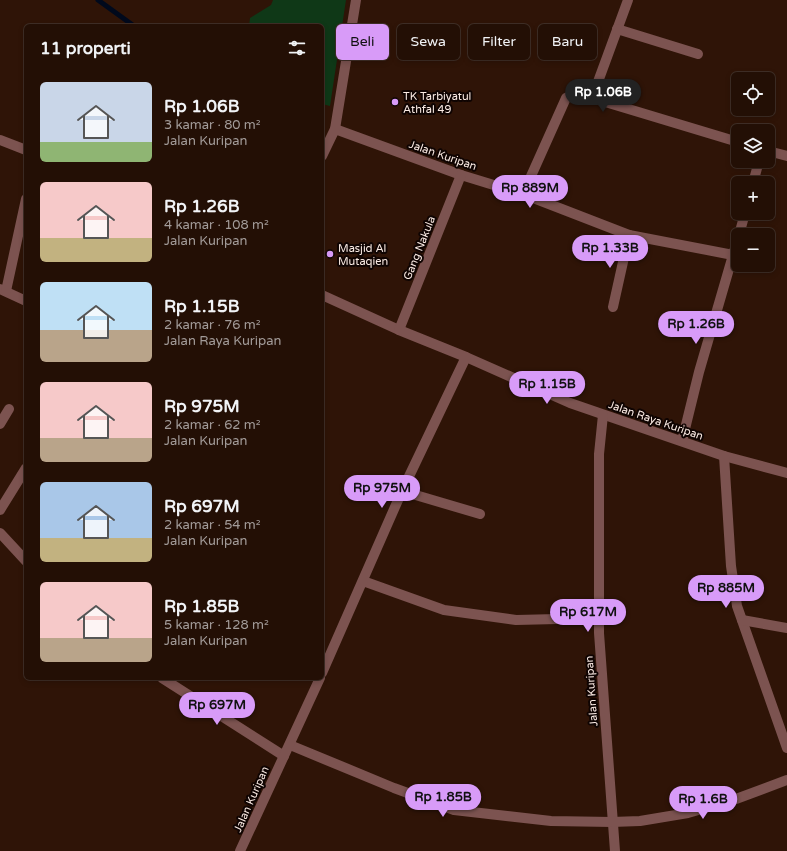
<!DOCTYPE html>
<html lang="id">
<head>
<meta charset="utf-8">
<style>
  :root { --surface:#230f05; --page:#2b180f; --text:#f1f3f6; --muted:#a39c9a; --line:#402f27; --accent:#d89bf8 }
  body { margin:0; font-family:"Varela Round",sans-serif; background:var(--page); color:var(--text); height:100vh; display:flex; flex-direction:column; font-size:15px; white-space:nowrap }
  * { box-sizing:border-box; margin:0 }
  p { font-size:13px; color:var(--muted) }
  .icon { flex:none; width:22px; height:22px; fill:none; stroke:currentColor; stroke-width:2; stroke-linecap:round; stroke-linejoin:round }
  .map { position:relative; flex:1; overflow:hidden }
  .drawer { position:absolute; left:24px; top:24px; width:300px; height:656px; display:flex; flex-direction:column; background:var(--surface); border-radius:6px; box-shadow:0 2px 6px #0003,0 0 0 1px var(--line) }
  .drawer>* { flex:none }
  .top-card { position:absolute; left:336px; top:24px; width:380px; height:36px; display:flex; gap:8px }
  .tools { position:absolute; left:731px; top:72px; display:grid; gap:8px }
  .tools a { display:grid; place-items:center; width:44px; height:44px; border-radius:6px; background:var(--surface); box-shadow:0 2px 6px #0003,0 0 0 1px var(--line); font-size:20px }
  .price { position:absolute; translate:-50% -34px; padding:0 9px; border-radius:14px; background:var(--accent); color:#111; font-size:13px; line-height:26px; filter:drop-shadow(0 1px 2px #0008) }
  .price::after { content:''; position:absolute; left:50%; top:24px; width:12px; height:9px; margin-left:-6px; background:inherit; clip-path:polygon(0 0,100% 0,50% 100%) }
  .price.current { background:#222; color:#fff }
  ul { padding:0; list-style:none }
  li { display:flex; align-items:center; gap:12px; height:100px; padding:0 16px }
  li span { display:grid; place-items:center; flex:none; width:112px; height:80px; border-radius:6px; color:#555 }
  li>.icon { margin-inline-start:auto }
  span .icon { width:48px; height:48px; fill:#fffc; stroke-width:1 }
  li b { font-size:17px }
  h2 { display:flex; justify-content:space-between; align-items:center; height:48px; padding:0 16px; font-size:17px }
  .tag { padding:0 14px; border-radius:6px; background:var(--surface); box-shadow:0 2px 6px #0003,0 0 0 1px var(--line); font-size:14px; line-height:36px }
  .tag.current { background:var(--accent); color:#111 }
  .map>svg:first-child { display:block }
</style>
</head>
<body>
<div class="map">
<svg width="787" height="851" viewBox="0 0 787 851">
  <rect width="100%" height="100%" fill="#2f1407"/>
  <path fill="#0f3817" d="M273,0H346L330,106L322,104V26H249L250,18L271,5Z"/>
  <g fill="none" stroke-linecap="round" stroke-linejoin="round">
    <path stroke="#00091c" stroke-width="5" d="M98,0L134,26"/>
    <g stroke="#7c5350" stroke-width="10">
      <path d="M628,0L592,98L738,142"/>
      <path d="M617,29L698,54"/>
      <path d="M335,129L461,175L523,194L629,235L733,255"/>
      <path d="M0,140L26,150"/>
      <path d="M768,151L787,156"/>
      <path d="M322,156L335,129L356,0"/>
      <path d="M753,183L759,161"/>
      <path d="M523,194L566,98C575,92 582,95 592,98"/>
      <path d="M739,235L745,213"/>
      <path d="M0,289L26,301"/>
      <path d="M6,291L26,199"/>
      <path d="M322,295L399,330L466,357L570,403L724,456L787,473"/>
      <path d="M613,307L629,235"/>
      <path d="M399,330L461,175"/>
      <path d="M603,415L599,454V633L615,851"/>
      <path d="M0,424L9,409"/>
      <path d="M682,441L699,372L738,238"/>
      <path d="M724,456L731,566L737,606L787,748"/>
      <path d="M402,491L480,514"/>
      <path d="M0,510L26,468"/>
      <path d="M0,533L26,561"/>
      <path d="M363,581L444,610L516,620L599,618"/>
      <path d="M742,620L787,628"/>
      <path d="M322,673L402,491L466,357"/>
      <path d="M162,678L284,756"/>
      <path d="M290,745L394,788L454,810L551,821L612,822L640,821L688,813L736,799L787,780"/>
      <path d="M240,851L320,678"/>
    </g>
  </g>
  <g fill="#d89bf8" stroke="#0f0402" stroke-width="1.5">
    <circle cx="395" cy="102" r="4"/>
    <circle cx="330" cy="254" r="4"/>
  </g>
  <g text-anchor="middle" stroke-width="4" stroke-linejoin="round" paint-order="stroke">
    <g font-size="11" fill="#fcece5" stroke="#0f0402" text-anchor="start">
      <text x="403" y="100">TK Tarbiyatul<tspan x="403" dy="13">Athfal 49</tspan></text>
      <text x="338" y="252">Masjid Al<tspan x="338" dy="13">Mutaqien</tspan></text>
    </g>
    <g font-size="11" fill="#fcece5" stroke="#0f0402">
      <text transform="translate(443 155) rotate(19)" y="4">Jalan Kuripan</text>
      <text transform="translate(419 248) rotate(-68)" y="4">Gang Nakula</text>
      <text transform="translate(656 420) rotate(19)" y="4">Jalan Raya Kuripan</text>
      <text transform="translate(591 691) rotate(-94)" y="4">Jalan Kuripan</text>
      <text transform="translate(251 799) rotate(-66)" y="4">Jalan Kuripan</text>
    </g>
  </g>
</svg>
<div class="tools">
<a><svg class="icon" aria-label="locate" viewBox="0 0 24 24"><circle cx="12" cy="12" r="6"/><path d="M12 2v4M12 18v4M2 12h4M18 12h4"/></svg></a>
<a><svg class="icon" aria-label="layers" viewBox="0 0 24 24"><path d="M12 4l9 5-9 5-9-5zM3 14l9 5 9-5"/></svg></a>
<a>+</a>
<a>−</a>
</div>
<b class="price current" style="left:603px;top:113px">Rp 1.06B</b>
<b class="price" style="left:530px;top:209px">Rp 889M</b>
<b class="price" style="left:610px;top:269px">Rp 1.33B</b>
<b class="price" style="left:696px;top:345px">Rp 1.26B</b>
<b class="price" style="left:547px;top:405px">Rp 1.15B</b>
<b class="price" style="left:382px;top:509px">Rp 975M</b>
<b class="price" style="left:726px;top:609px">Rp 885M</b>
<b class="price" style="left:588px;top:633px">Rp 617M</b>
<b class="price" style="left:217px;top:726px">Rp 697M</b>
<b class="price" style="left:443px;top:818px">Rp 1.85B</b>
<b class="price" style="left:703px;top:820px">Rp 1.6B</b>
<div class="top-card">
<a class="tag current">Beli</a>
<a class="tag">Sewa</a>
<a class="tag">Filter</a>
<a class="tag">Baru</a>
</div>
<section class="drawer">
<h2>11 properti<svg class="icon" aria-label="filters" viewBox="0 0 24 24"><path d="M4 7h16M4 17h16"/><circle cx="9" cy="7" r="2"/><circle cx="15" cy="17" r="2"/></svg></h2>
<ul>
<li><span style="background:linear-gradient(#c9d6e8 75%,#8fb573 0)"><svg class="icon" aria-label="home" viewBox="0 0 24 24"><path d="M3 11l9-7 9 7M6 9v11h12V9"/></svg></span><div><b>Rp 1.06B</b><p>3 kamar · 80 m²</p><p>Jalan Kuripan</p></div></li>
<li><span style="background:linear-gradient(#f6c9c9 70%,#c2b280 0)"><svg class="icon" aria-label="home" viewBox="0 0 24 24"><path d="M3 11l9-7 9 7M6 9v11h12V9"/></svg></span><div><b>Rp 1.26B</b><p>4 kamar · 108 m²</p><p>Jalan Kuripan</p></div></li>
<li><span style="background:linear-gradient(#bfe0f5 60%,#b9a48a 0)"><svg class="icon" aria-label="home" viewBox="0 0 24 24"><path d="M3 11l9-7 9 7M6 9v11h12V9"/></svg></span><div><b>Rp 1.15B</b><p>2 kamar · 76 m²</p><p>Jalan Raya Kuripan</p></div></li>
<li><span style="background:linear-gradient(#f6c9c9 70%,#b9a48a 0)"><svg class="icon" aria-label="home" viewBox="0 0 24 24"><path d="M3 11l9-7 9 7M6 9v11h12V9"/></svg></span><div><b>Rp 975M</b><p>2 kamar · 62 m²</p><p>Jalan Kuripan</p></div></li>
<li><span style="background:linear-gradient(#a9c7e8 70%,#c2b280 0)"><svg class="icon" aria-label="home" viewBox="0 0 24 24"><path d="M3 11l9-7 9 7M6 9v11h12V9"/></svg></span><div><b>Rp 697M</b><p>2 kamar · 54 m²</p><p>Jalan Kuripan</p></div></li>
<li><span style="background:linear-gradient(#f6c9c9 70%,#b9a48a 0)"><svg class="icon" aria-label="home" viewBox="0 0 24 24"><path d="M3 11l9-7 9 7M6 9v11h12V9"/></svg></span><div><b>Rp 1.85B</b><p>5 kamar · 128 m²</p><p>Jalan Kuripan</p></div></li>
</ul>
</section>
</div>
</body>
</html>
